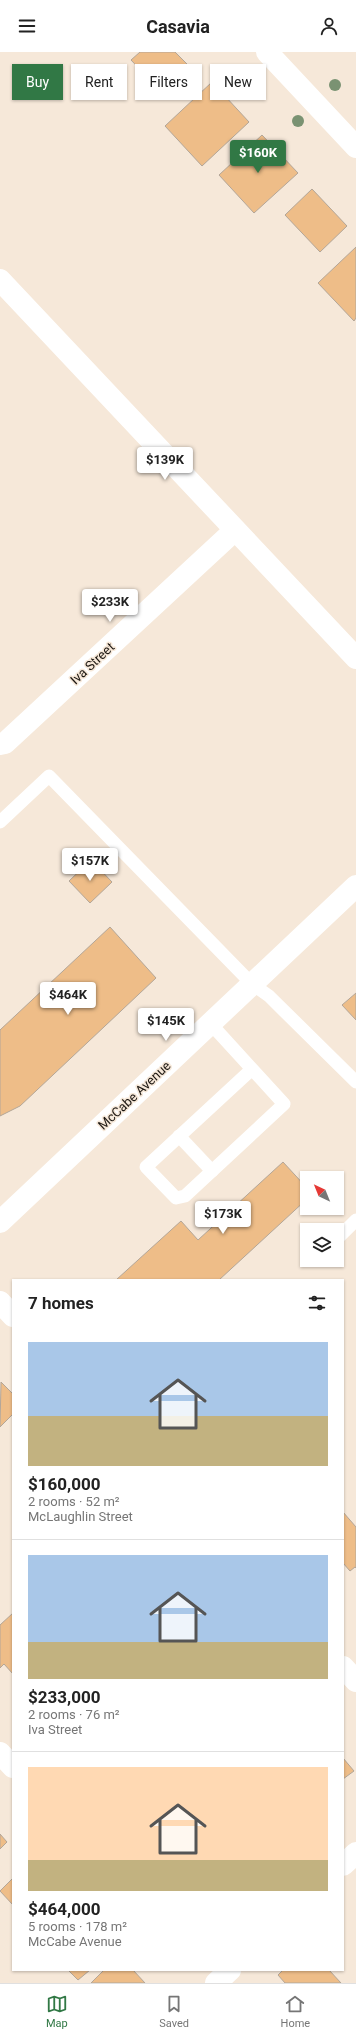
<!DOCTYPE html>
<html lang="en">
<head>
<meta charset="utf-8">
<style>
  :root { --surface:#fff; --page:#f2f2f2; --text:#222; --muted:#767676; --line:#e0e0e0; --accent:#317845 }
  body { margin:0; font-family:Roboto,sans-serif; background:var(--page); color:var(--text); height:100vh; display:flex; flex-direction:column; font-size:15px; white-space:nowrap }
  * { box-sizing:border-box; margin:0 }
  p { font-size:13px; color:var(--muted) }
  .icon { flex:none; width:22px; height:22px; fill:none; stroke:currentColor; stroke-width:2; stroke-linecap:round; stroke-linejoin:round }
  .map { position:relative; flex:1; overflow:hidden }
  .sheet { position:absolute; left:12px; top:1227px; width:332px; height:692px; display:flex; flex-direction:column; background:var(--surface); border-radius:0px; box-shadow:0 1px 3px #0004 }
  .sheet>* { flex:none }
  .top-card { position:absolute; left:12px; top:12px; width:332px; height:36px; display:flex; gap:8px }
  .needle { width:26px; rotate:317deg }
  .controls { position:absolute; left:300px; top:1119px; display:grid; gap:8px }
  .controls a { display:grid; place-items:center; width:44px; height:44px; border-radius:0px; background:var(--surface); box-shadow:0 1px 3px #0004; font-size:20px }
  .price { position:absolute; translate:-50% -34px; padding:0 9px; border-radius:4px; background:#fff; color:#222; font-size:13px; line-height:26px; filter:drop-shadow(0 1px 2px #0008) }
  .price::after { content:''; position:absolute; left:50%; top:24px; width:12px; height:9px; margin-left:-6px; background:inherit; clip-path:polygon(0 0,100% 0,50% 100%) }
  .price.on { background:var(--accent); color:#fff }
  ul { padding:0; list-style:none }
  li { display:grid; align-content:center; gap:8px; height:212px; padding:0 16px }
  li+li { border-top:1px solid var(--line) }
  li span { display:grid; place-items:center; height:124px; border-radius:0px; color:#555 }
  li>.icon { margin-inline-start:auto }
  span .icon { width:72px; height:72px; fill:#fffc; stroke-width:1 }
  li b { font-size:17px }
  h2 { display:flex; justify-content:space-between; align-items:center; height:48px; padding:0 16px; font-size:17px }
  .chip { padding:0 14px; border-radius:0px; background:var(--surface); box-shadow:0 1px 3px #0004; font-size:14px; line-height:36px }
  .chip.on { background:var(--accent); color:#fff }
  header { display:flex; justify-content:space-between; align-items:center; height:52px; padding:0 16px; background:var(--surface); font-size:18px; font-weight:700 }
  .tab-bar { display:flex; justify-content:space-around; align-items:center; height:56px; border-top:1px solid var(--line); background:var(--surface); font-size:11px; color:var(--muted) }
  .tab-bar a { display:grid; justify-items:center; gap:2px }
  .tab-bar .on { color:var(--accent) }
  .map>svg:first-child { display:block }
</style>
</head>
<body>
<header><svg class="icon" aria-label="menu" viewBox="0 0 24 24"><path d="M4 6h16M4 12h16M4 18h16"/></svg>Casavia<svg class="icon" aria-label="person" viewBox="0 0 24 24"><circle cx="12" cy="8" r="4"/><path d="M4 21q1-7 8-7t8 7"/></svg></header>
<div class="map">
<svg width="356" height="1931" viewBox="0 0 356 1931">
  <rect width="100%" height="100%" fill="#f6e8d9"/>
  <g fill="#eebd88" stroke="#b3a698">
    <path d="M140,0H175L195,20L167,46L131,8Z"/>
    <path d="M212,30L249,70L202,114L165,74Z"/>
    <path d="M262,83L298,121L254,161L219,123Z"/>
    <path d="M312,137L347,174L320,200L285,163Z"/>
    <path d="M356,195V266L354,269L318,231Z"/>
    <path d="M91,808L112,830L90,851L69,829Z"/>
    <path d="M110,875L156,926L20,1054L0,1064V978Z"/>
    <path d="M356,941V968L342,953Z"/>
    <path d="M283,1110L307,1136V1147L219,1228H116L181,1169L198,1188Z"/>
    <path d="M1,1330L13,1342V1362L0,1375Z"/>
    <path d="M343,1460L356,1475V1516L355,1515L350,1519L343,1511Z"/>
    <path d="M13,1561V1622L4,1612L0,1616V1573Z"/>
    <path d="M343,1706L354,1719L343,1727Z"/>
    <path d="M0,1782L7,1790L0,1797Z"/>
    <path d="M13,1826V1853L0,1839Z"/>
    <path d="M68,1918H90L78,1928Z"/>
    <path d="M104,1918H133L145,1931H91Z"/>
    <path d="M283,1918H329L341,1931H285L278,1923Z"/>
  </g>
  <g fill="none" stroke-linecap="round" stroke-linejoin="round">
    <g stroke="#fff" stroke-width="13">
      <path d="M0,770L49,724L252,932L269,944L356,1030"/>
      <path d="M210,971L284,1052L185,1144L176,1146L146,1115L252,1017"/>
      <path d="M179,1084L212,1119"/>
      <path d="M340,1184L356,1168"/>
    </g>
    <g stroke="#fff" stroke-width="22">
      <path d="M267,0L356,95"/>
      <path d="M0,228L356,606"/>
      <path d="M0,692L5,691L235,478"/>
      <path d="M0,1170L356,834"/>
      <path d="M0,1701L13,1715"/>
      <path d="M343,1813L356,1801"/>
      <path d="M216,1931L230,1918"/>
    </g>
    <g stroke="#fff" stroke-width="22">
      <path d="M0,1250L13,1264"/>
      <path d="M343,1615L356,1629"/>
    </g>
  </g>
  <g fill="#7a9272">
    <circle cx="253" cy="22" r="6"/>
    <circle cx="335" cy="33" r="6"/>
    <circle cx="298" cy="69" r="6"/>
  </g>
  <g text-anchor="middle" stroke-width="3" stroke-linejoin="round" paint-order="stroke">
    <g font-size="13" fill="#1b1611" stroke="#f6e8d9">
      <text transform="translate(92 611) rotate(-43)" y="5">Iva Street</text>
      <text transform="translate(134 1043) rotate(-43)" y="5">McCabe Avenue</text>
    </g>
  </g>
</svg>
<div class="controls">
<a><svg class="needle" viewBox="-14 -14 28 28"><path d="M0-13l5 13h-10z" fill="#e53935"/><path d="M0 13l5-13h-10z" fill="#767676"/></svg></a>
<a><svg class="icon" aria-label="layers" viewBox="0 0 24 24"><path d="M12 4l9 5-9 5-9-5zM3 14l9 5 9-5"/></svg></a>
</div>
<b class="price on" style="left:258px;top:122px">$160K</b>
<b class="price" style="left:165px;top:429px">$139K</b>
<b class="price" style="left:110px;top:571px">$233K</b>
<b class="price" style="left:90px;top:830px">$157K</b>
<b class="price" style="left:68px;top:964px">$464K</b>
<b class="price" style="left:166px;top:990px">$145K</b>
<b class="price" style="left:223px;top:1183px">$173K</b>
<div class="top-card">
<a class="chip on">Buy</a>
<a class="chip">Rent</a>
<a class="chip">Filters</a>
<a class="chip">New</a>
</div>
<section class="sheet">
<h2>7 homes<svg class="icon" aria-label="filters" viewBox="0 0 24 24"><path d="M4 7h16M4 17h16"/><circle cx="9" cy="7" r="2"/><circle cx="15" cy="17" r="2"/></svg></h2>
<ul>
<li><span style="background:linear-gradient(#a9c7e8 60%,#c2b280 0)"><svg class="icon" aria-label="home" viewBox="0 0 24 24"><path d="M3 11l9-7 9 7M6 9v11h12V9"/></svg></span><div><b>$160,000</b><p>2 rooms · 52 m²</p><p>McLaughlin Street</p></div></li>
<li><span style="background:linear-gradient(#a9c7e8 70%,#c2b280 0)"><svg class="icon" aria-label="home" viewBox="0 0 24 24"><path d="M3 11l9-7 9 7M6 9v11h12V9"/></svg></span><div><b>$233,000</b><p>2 rooms · 76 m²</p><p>Iva Street</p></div></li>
<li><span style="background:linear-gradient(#ffd9b3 75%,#c2b280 0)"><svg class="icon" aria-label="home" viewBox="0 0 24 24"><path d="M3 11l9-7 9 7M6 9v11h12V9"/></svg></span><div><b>$464,000</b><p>5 rooms · 178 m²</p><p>McCabe Avenue</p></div></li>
</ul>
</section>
</div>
<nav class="tab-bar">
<a class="on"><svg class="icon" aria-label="map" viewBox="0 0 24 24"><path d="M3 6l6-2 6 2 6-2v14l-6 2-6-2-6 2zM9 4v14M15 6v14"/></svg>Map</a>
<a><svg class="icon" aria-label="saved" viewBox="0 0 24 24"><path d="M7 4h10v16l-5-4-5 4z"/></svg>Saved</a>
<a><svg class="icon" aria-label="home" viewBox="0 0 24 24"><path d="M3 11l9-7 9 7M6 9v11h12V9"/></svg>Home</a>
</nav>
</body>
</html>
